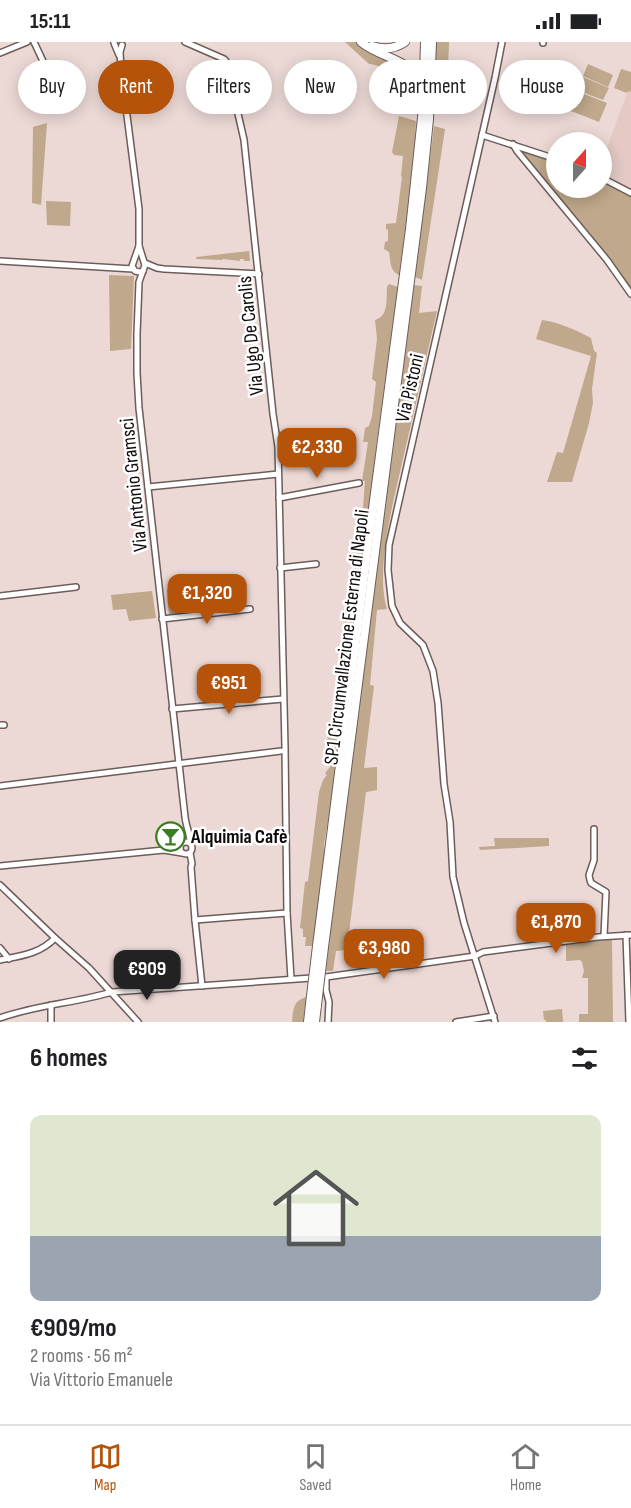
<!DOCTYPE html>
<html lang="en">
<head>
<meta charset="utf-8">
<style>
  :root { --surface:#fff; --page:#f6f6f6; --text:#202124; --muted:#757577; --line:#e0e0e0; --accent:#b45309 }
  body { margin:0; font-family:"Sofia Sans Condensed",sans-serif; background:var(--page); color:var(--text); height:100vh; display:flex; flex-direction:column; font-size:22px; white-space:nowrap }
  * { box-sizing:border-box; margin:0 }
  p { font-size:20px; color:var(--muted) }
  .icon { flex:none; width:33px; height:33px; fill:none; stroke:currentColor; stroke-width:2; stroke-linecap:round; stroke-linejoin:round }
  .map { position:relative; height:980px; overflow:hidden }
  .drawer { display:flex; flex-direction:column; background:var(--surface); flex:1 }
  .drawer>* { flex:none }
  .top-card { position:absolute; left:18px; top:18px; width:596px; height:54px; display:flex; gap:12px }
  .needle { width:39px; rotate:21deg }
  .controls { position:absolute; left:546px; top:90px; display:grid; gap:12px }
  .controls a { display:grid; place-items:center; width:66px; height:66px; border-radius:50%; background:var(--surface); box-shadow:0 3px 15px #0003; font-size:30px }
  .price { position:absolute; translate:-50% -51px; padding:0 14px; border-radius:12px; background:var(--accent); color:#fff; font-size:20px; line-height:39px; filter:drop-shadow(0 2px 3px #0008) }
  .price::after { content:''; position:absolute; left:50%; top:36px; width:18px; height:14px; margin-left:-9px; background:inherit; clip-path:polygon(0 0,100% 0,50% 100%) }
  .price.selected { background:#222; color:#fff }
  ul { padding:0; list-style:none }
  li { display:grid; align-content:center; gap:12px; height:318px; padding:0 30px }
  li+li { border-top:2px solid var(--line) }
  li span { display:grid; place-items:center; height:186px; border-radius:12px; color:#555 }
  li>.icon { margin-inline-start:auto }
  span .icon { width:108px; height:108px; fill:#fffc; stroke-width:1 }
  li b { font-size:26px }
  h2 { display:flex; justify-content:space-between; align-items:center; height:72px; padding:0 30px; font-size:26px }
  .pill { padding:0 21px; border-radius:27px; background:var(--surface); box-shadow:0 3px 15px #0003; font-size:21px; line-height:54px }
  .pill.selected { background:var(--accent); color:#fff }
  .status { display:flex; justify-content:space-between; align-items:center; height:42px; padding:0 30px; background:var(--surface); direction:ltr }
  .status svg { height:16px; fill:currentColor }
  .dock { display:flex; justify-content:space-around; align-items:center; height:84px; border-top:2px solid var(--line); background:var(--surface); font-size:16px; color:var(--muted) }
  .dock a { display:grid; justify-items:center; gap:3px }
  .dock .selected { color:var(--accent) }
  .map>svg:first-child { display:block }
</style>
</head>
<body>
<div class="status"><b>15:11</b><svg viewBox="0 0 49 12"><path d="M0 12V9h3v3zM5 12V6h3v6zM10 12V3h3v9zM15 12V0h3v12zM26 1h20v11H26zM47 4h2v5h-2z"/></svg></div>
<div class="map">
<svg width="631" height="980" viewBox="0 0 631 980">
  <rect width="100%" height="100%" fill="#ecd9d6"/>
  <path fill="#e4c9c5" d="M628,49L631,50V150L602,134V119Z"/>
  <g fill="#bfa88b">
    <path d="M345,0H358L404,25C418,37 419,54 418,70L411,68C410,62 406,56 405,50C404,47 405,43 404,40C400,32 377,22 369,22Z"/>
    <path d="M436,0H449V3L446,65L442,70L434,72Z"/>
    <path d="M588,22L613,33L608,45L583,34Z"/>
    <path d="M621,27L631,30V50L628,49L627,51L614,46Z"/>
    <path d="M583,35L609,46L603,58L577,48Z"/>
    <path d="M574,48L607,61L599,80L566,67Z"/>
    <path d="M399,74L416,79L413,130L399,233C389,228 391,220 389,210L384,207L385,200L388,199V188L386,187V182L396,181L402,135L401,134L403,114L394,113L392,110Z"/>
    <path d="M47,81L41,163L32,161L33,85Z"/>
    <path d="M434,84L445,87L422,238L415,235Z"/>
    <path d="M519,107L556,119V146H602V140L631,154V247L618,227L519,110Z"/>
    <path d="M46,159L71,160L70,184L47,183Z"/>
    <path d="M249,209L250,219H244V217H240V219L223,217L222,218L196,217V215Z"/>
    <path d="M109,233L134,234L131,307L110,309Z"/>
    <path d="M389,242L398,245L376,405L375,421L338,709H327L326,704L337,651L341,649L344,625L338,623L344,592L345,574H348L351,541L362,479L365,439H362L368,400H363L365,386L369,384L372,374L376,340L372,337L377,297L375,278C389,274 386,258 387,245Z"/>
    <path d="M414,243L422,244L419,271L437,269C426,316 416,362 405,408C396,450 374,526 387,567L377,568L370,643L374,644L364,726L377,725V748L366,750L347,908L336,909L333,929H326L360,646Z"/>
    <path d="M542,278C558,280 576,288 591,296L594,309L597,311L592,347L593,361L589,381L572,440H547L557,410L563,411L591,314L536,297Z"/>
    <path d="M201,543L204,570L169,574L167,547Z"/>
    <path d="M152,549L156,576L129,579L126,567L113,568L111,553Z"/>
    <path d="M336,718L330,768L324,802V818L314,895L312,904H305L306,895H303V887L300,886L305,840L308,839L319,750L323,738L327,733L325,731Z"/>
    <path d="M494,796H549V804L480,808L479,805L495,804Z"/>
    <path d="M612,897L613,980H579V972H588V936H582L584,929L582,920L580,918L566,919V903Z"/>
    <path d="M306,955L303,980H292C293,968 293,959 306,955Z"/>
    <path d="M562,967L563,980H546V978H544L543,969Z"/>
  </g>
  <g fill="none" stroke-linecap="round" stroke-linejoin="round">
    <defs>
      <g id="minor">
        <path d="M34,0L57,49"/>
        <path d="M185,0L224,17L226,19L244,98L273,372L278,405L285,705L287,871L291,937"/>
        <path d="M114,1L119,13"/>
        <path d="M543,1V0"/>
        <path d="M122,3L120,10L121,27L139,167V204L132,224L135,229L140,230L143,229"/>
        <path d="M0,11L27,0"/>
        <path d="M482,93L556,117"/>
        <path d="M513,102L517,109L607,218L631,252"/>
        <path d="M602,136L631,151"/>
        <path d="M139,204L145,223L139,240L137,292V331L139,366L185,775C186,784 190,792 190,800"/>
        <path d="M0,219L133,227"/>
        <path d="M145,221L157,226L164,227L259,232"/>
        <path d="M148,445L278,432"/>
        <path d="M279,456L359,441"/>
        <path d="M280,526L316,522"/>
        <path d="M0,554L76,545"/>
        <path d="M162,577L250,567"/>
        <path d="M172,667L283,657"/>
        <path d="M0,683H4"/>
        <path d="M0,744L281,709"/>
        <path d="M594,787V818L589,833L590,838L591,841L606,850L604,894"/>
        <circle cx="186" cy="806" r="6"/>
        <path d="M190,811L192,822L191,825L195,878L202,944"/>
        <path d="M0,824L164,808L182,811"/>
        <path d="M0,843L55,896L89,926L138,980"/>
        <path d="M195,878L287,871"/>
        <path d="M626,893L629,980"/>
        <path d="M0,906L9,917"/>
        <path d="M0,918C20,914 40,912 55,896"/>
        <path d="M326,935V948L329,960L328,980"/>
        <path d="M0,976C36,963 75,961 112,950L326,935L475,914L483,910L598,895L631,893"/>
        <path d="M51,980V963"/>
        <path d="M456,980L494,974"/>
        <path d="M495,980L464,881L453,835L450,780L444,742L438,661L433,629L423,603L400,581L392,564L388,528L389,503L495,36L502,0"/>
      </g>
      <g id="highway">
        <path d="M361,0C382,18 418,16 420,49"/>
        <path d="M372,4C384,8 395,7 405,0"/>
        <path d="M317,904L364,534L410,187L423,66L425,0"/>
        <path d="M324,905L422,146L429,77L432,0"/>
        <path d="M308,980L310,962"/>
        <path d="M315,980L317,963"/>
      </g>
    </defs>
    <use href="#minor" stroke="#6d5d5a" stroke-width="8"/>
    <use href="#highway" stroke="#6d5d5a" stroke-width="10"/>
    <use href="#minor" stroke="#fff" stroke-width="5"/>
    <use href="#highway" stroke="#fff" stroke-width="8"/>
    <defs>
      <g id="highway-bridge">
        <path d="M310,962L317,904"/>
        <path d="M317,963L324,905"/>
      </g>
    </defs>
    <use href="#highway-bridge" stroke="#6d5d5a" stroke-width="10" stroke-linecap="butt"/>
    <use href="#highway-bridge" stroke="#fff" stroke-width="8"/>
  </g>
  <defs>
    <symbol id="bar-ring" viewBox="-11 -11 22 22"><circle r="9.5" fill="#fff" stroke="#3a7e21" stroke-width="1.5"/><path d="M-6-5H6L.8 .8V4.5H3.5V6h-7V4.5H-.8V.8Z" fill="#3a7e21"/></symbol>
  </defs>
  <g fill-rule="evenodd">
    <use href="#bar-ring" x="154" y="778" width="33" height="33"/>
  </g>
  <g text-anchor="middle" stroke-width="5" stroke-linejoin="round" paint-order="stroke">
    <g font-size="20" fill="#100a0a" stroke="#fff">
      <text transform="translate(250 294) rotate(-96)" y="7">Via Ugo De Carolis</text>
      <text transform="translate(409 346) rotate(-77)" y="7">Via Pistoni</text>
      <text transform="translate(133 443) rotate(-96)" y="7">Via Antonio Gramsci</text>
      <text transform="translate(346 595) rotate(-83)" y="7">SP1 Circumvallazione Esterna di Napoli</text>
    </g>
    <g font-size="20" font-weight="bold" fill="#100a0a" stroke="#fff" text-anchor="start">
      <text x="191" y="801">Alquimia Cafè</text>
    </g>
  </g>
</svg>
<div class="controls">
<a><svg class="needle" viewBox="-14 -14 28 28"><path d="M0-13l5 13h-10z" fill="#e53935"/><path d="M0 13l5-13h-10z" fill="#757577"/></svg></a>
</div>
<b class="price" style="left:317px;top:437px">€2,330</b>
<b class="price" style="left:207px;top:583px">€1,320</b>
<b class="price" style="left:229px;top:673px">€951</b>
<b class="price" style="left:556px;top:912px">€1,870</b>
<b class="price" style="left:384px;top:938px">€3,980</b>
<b class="price selected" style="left:147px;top:959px">€909</b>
<div class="top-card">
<a class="pill">Buy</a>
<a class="pill selected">Rent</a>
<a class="pill">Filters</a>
<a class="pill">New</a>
<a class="pill">Apartment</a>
<a class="pill">House</a>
</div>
</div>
<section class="drawer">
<h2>6 homes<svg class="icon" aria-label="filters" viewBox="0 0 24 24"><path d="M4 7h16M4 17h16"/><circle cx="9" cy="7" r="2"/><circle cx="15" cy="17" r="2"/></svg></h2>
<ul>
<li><span style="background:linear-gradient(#dfe7d0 65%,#9aa5b1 0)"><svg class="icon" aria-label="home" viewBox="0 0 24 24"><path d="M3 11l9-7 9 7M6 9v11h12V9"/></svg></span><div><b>€909/mo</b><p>2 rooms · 56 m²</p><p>Via Vittorio Emanuele</p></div></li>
</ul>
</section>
<nav class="dock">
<a class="selected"><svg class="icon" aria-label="map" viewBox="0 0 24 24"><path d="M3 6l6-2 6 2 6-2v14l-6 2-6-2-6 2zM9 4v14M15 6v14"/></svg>Map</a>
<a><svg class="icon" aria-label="saved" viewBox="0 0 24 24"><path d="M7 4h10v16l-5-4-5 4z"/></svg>Saved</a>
<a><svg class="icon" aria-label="home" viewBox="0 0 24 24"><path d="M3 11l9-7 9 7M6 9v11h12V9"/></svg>Home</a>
</nav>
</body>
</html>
